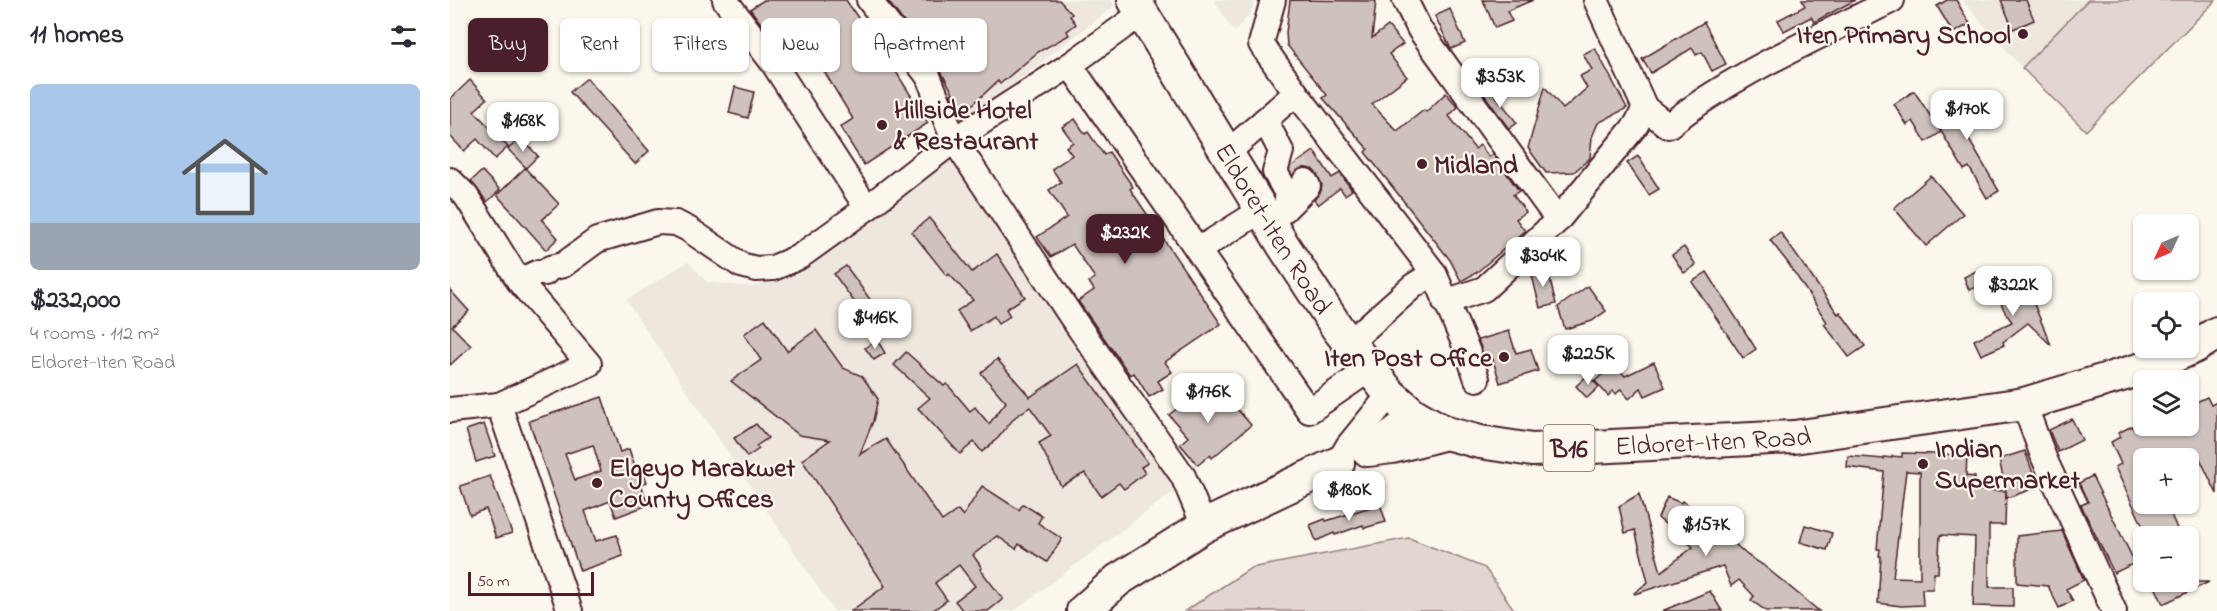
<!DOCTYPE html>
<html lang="en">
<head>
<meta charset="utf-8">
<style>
  :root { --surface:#fff; --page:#f7f7f7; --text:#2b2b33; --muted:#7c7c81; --line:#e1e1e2; --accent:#4a1f2b }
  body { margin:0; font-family:"Indie Flower",sans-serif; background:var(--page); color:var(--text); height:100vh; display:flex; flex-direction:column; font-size:22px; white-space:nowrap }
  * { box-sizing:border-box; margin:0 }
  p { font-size:20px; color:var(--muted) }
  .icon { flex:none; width:33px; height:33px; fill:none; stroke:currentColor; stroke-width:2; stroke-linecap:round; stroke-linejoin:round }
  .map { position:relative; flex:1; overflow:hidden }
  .drawer { display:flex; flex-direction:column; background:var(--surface); width:450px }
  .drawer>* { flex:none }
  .top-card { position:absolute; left:18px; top:18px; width:570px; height:54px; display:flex; gap:12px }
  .needle { width:39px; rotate:226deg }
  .buttons { position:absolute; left:1683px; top:214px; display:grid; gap:12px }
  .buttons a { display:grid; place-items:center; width:66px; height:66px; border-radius:9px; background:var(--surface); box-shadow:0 2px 4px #0004; font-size:30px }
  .scale { position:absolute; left:18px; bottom:15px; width:126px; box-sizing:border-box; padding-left:6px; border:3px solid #4a1f2b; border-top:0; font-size:16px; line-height:21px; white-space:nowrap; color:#4a1f2b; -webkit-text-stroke:4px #fbf7ec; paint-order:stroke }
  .price { position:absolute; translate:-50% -51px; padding:0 14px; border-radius:12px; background:#fff; color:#222; font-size:20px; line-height:39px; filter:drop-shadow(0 2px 3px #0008) }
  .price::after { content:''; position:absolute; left:50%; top:36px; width:18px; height:14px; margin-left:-9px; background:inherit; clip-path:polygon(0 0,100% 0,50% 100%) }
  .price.active { background:var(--accent); color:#fff }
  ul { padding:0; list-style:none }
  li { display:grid; align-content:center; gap:12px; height:318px; padding:0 30px }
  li+li { border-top:2px solid var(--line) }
  li span { display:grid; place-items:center; height:186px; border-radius:9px; color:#555 }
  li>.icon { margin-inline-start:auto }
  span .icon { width:108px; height:108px; fill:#fffc; stroke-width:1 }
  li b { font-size:26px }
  h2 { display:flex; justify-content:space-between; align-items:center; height:72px; padding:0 30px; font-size:26px }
  .tag { padding:0 21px; border-radius:9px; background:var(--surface); box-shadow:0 2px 4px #0004; font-size:21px; line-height:54px }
  .tag.active { background:var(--accent); color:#fff }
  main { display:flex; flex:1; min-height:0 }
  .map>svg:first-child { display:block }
</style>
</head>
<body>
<main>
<section class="drawer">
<h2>11 homes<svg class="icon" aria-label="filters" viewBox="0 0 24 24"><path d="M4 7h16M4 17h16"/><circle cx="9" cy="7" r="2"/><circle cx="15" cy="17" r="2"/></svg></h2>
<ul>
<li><span style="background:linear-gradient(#a9c7e8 75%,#9aa5b1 0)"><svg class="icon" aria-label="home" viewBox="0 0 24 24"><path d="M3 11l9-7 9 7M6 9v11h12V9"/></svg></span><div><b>$232,000</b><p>4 rooms · 112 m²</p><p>Eldoret-Iten Road</p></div></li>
</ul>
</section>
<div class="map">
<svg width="1767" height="611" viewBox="0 0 1767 611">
  <rect width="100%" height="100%" fill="#fbf7ec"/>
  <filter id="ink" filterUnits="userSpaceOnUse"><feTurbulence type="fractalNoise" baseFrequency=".0167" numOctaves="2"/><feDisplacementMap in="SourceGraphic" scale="12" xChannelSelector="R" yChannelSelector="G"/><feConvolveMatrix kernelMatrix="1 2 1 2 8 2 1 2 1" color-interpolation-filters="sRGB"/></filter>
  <g filter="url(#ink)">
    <g fill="#eee7de">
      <path d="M425,0H661L665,5L510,126Z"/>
      <path d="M764,0H805L801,13L784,32Z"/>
      <path d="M1512,0H1638L1572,68Z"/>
      <path d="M501,157L632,354L727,489L564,611H384L176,300L238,262L257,282L303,287L359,268Z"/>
    </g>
    <g fill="#e2d7d0" stroke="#967b7e" stroke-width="1.5">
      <path d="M1638,0H1766L1636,131L1572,68Z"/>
      <path d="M959,538L1035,568L1065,611H735L801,568Z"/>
    </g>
    <g fill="#cfc2bc" stroke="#4a1f2b" stroke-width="1.5" fill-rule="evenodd">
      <path d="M314,0H396L433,55L435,54L478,123L414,165L390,127L403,119L366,58L361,61L350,43L340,49L330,34L323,39L300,9Z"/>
      <path d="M437,0H609L622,14L620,16L626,24L617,31L619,35L588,52L550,84L548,81L520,107L516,103L508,109L501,94L503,93L489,68Z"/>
      <path d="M840,0L926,1L922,38L938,26L953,44L939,54L957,77L922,104L947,131L974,110L976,112L996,93L1008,107L999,116L1025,149L1030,145L1039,157L1043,154L1069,191L1063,195L1076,212L1066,219L1075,231L1026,273L1011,281L1000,260L915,152L918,149L873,98L877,95L837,45L836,33Z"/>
      <path d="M1033,0H1083L1057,11L1062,21L1045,28Z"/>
      <path d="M1352,0H1405L1364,22L1361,17L1334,31L1328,20L1355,6Z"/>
      <path d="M1497,0H1506L1520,24L1503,33L1487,6Z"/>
      <path d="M1551,0H1576L1584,20L1563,29Z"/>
      <path d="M1000,9L1015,43L1001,49L985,16Z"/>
      <path d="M1254,22L1276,64L1262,71L1252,52L1246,55L1242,48L1201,73L1192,59Z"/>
      <path d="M1145,48L1177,108L1148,123L1142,137L1140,158L1124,172L1096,173L1078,148L1095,87L1113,109L1137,88L1130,76L1142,70L1133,54Z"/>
      <path d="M137,78L199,151L185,164L120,92Z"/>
      <path d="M20,80L37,99L24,111L58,147L45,159L27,139L14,151L0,136V99Z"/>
      <path d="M285,87L304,92L298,118L279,113Z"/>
      <path d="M1040,88L1067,123L1059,129L1033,93Z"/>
      <path d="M1464,91L1491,132L1476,142L1463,121L1457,125L1444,104Z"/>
      <path d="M1522,97L1537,119L1515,133L1549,191L1537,198L1519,167L1514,170L1485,121Z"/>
      <path d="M625,119L635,134L638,132L654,155L659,152L683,187L680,189L701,220L703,218L713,232L710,234L771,324L715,362L722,372L708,381L713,389L699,397L684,373L680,375L628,301L644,290L639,282L645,278L622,244L601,257L587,237L617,217L599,190L611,182L602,169L622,155L616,147L623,142L612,127Z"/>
      <path d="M71,138L88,156L76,168L58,149Z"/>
      <path d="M864,151L882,178L890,173L902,190L895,195L890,188L868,205L864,200L871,191L872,185L867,174L862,169L855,167L848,169L843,174L840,170L841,167Z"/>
      <path d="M1188,156L1209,189L1199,195L1177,163Z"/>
      <path d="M75,168L109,204L92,220L108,238L96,250L47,195Z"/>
      <path d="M32,171L50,190L37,202L21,181Z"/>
      <path d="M1481,176L1513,214L1476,246L1444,208Z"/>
      <path d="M479,218L522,272L547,254L575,297L556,309L560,316L548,324L544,316L520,331L507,311L523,300L499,274L497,276L462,232Z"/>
      <path d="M1330,232L1388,314L1390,312L1415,346L1399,357L1374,324L1377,322L1338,263L1320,240Z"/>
      <path d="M1234,247L1246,265L1234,273L1222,255Z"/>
      <path d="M396,266L437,323L426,332L384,274Z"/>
      <path d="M1097,268L1106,304L1090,308L1081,271Z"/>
      <path d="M1526,271L1532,285L1519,290L1514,277Z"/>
      <path d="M1257,272L1306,349L1293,358L1242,282Z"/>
      <path d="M1573,278L1601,345L1578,323L1553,342L1554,345L1531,355L1524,340L1562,322L1555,312L1545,290Z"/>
      <path d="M1138,286L1156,311L1142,321L1115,329L1108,307Z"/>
      <path d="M0,290L19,311L2,326L21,346L0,365Z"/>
      <path d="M315,319L337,351L366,330L393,368L412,376L428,399L423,421L410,454L436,439L492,521L508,510L513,516L532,486L569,510L573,504L592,516L588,523L612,539L597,562L569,544L566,549L547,536L523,555L532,568L530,569L553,599L538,611H513L505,601L525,586L509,565L485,583L497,600L482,611H401L435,586L352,460L380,440L349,435L281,381L311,360L294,334Z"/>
      <path d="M1059,331L1066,353L1081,349L1088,371L1050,383L1042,357L1035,359L1028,340Z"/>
      <path d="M427,340L435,353L424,360L415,348Z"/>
      <path d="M456,352L494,386L497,384L520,411L525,407L539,424L556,402L531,373L547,359L580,397L628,364L698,463L691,467L695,473L674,489L669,483L651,496L635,473L611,486L589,443L601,436L580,407L565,417L548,438L532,452L524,442L510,454L468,408L480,398L444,365Z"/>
      <path d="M1204,362L1215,387L1195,396L1191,388L1179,399L1171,389L1166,394L1163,391L1158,396L1145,381L1164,364L1175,376Z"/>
      <path d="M1138,375L1149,387L1137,398L1126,386Z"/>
      <path d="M758,383L777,406L781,402L801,425L762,458L760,455L748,465L730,444L738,437L719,415Z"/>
      <path d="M152,397L170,452L179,449L186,469L192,468L197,482L191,484L198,505L166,517L160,501L135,511L146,541L167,535L173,556L130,571L79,421ZM143,445L151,471L125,480L115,454Z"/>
      <path d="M1757,397L1761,405L1767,402V494L1750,459H1694V504H1716L1731,537H1698L1665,467L1671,464L1661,442L1670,437L1668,433L1682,426L1684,429L1690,426H1738V406Z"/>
      <path d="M1622,419L1632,440L1608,452L1599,430Z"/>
      <path d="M34,424L45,456L26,462L16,430Z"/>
      <path d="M306,424L318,438L306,446L309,449L297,457L284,438Z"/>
      <path d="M1575,451L1588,487L1557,498L1556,491L1555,525H1539V587H1563V607L1523,606L1525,537L1490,535L1488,573H1484L1483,589H1472L1473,605L1451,606L1428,603L1431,556H1429L1430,549H1427L1434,472L1397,467L1398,456L1434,459V457L1442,458V456L1452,457V453L1517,455L1516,476L1525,477V490L1556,491L1549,459ZM1456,471L1470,472V578L1443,577Z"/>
      <path d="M40,476L62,533L46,538L36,509L20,515L10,486Z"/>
      <path d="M1642,476L1685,563L1664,573L1631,505L1638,502L1629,483Z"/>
      <path d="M1189,494L1211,572L1243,547L1208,518L1217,497L1231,503L1232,501L1248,511L1246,515L1263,531L1265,529L1271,535L1273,533L1297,555L1313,565L1369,611H1316L1301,600L1304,596L1289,580L1281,586L1273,566L1185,594L1184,593L1198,582L1185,530L1175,533L1169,506Z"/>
      <path d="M930,504L936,522L914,528L913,525L885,535L884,533L866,541L860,525L875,519L876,521Z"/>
      <path d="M1355,525L1382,533L1377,550L1350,542Z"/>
      <path d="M1612,531L1634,580L1616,589L1623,601L1609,608L1598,586L1567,583V536Z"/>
      <path d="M1703,582H1759L1713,604Z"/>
      <path d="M1260,591L1272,611H1212Z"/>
    </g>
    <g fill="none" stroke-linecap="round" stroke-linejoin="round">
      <path stroke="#d8ccc5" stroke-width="24" stroke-dasharray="24 12" stroke-linecap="butt" d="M845,164L855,181"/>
      <defs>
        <g id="minor">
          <path d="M275,0L323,63L417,208"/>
          <path d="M419,0L478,76L504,140L623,319L733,476L754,526"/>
          <path d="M823,0L811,44L846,93L984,273L1017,350L1027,379"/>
          <path d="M955,0L970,30L1108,220"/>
          <path d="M620,65L859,411L920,369"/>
          <path d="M1195,108L1218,126C1286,72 1366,39 1442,0"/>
          <path d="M815,120L831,151L825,172L838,195L835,209L820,222"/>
          <path d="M777,153L846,93"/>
          <path d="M0,180L16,196L69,281L89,272L95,273L100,268L113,265L147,240L208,222L226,223L238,229L291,265L306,269L323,268L349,257L417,208L504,140L620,65L692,13"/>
          <path d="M835,209L858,186L855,181"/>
          <path d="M748,250L812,210"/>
          <path d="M995,302L1034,289L1108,220L1186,125L1195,108L1146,0"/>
          <path d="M899,343L963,286L984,273"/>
          <path d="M1574,404L1594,458L1664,611"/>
          <path d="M49,405L139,364L69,281"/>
          <path d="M0,410L49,405L120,611"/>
          <path d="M918,450L963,414"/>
          <path d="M888,463L898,446L940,394"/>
        </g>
        <g id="major">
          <path id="s1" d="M684,0L833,245L888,329L940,394L963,414L996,433L1030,442L1082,450L1344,437L1574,404L1702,366L1746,346L1767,333"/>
          <path d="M918,450L942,447L996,433"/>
          <path d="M633,611L668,580L754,526L888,463"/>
        </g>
      </defs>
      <use href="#minor" stroke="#4a1f2b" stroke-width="28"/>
      <use href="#major" stroke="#4a1f2b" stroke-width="36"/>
      <use href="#minor" stroke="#fbf7ec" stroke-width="24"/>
      <use href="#major" stroke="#fbf7ec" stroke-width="32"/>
    </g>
  </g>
  <g fill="#4a1f2b" stroke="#fbf7ec" stroke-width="2">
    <circle cx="1573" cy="34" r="6"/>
    <circle cx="432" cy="125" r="6"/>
    <circle cx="972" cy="164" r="6"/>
    <circle cx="1054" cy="357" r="6"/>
    <circle cx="1473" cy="464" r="6"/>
    <circle cx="147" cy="483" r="6"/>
  </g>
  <g text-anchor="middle" stroke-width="4.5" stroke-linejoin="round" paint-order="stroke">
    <rect fill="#fbf7ec" stroke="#7f6065" stroke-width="1.5" x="1093.5" y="425" width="51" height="46" rx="4.5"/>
    <g font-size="26" font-weight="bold" fill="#4a1f2b">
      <text x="1119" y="457">B16</text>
    </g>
    <g font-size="27" font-weight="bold" fill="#4a1f2b" stroke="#fbf7ec" text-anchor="start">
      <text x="1561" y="43" text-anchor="end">Iten Primary School</text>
      <text x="444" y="118">Hillside Hotel<tspan x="444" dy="31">&amp; Restaurant</tspan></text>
      <text x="984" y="173">Midland</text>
      <text x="1042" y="366" text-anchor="end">Iten Post Office</text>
      <text x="1485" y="457">Indian<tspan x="1485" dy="31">Supermarket</tspan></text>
      <text x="159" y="476">Elgeyo Marakwet<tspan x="159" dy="31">County Offices</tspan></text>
    </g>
    <g font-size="27" fill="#4a1f2b" stroke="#fbf7ec">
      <text dy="9" stroke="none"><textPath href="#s1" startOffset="268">Eldoret-Iten Road</textPath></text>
      <text dy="9" stroke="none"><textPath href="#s1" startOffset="808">Eldoret-Iten Road</textPath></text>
    </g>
  </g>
</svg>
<div class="buttons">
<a><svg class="needle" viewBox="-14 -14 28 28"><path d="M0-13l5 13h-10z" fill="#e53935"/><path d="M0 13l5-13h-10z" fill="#7c7c81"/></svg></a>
<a><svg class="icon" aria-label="locate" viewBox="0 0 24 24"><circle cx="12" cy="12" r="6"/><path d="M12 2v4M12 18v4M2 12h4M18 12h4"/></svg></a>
<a><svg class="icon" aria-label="layers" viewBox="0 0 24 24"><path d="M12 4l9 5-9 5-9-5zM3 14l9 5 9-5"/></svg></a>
<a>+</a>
<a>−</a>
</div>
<div class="scale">50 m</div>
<b class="price" style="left:1050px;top:109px">$353K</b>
<b class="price" style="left:1517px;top:141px">$170K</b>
<b class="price" style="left:73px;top:153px">$168K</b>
<b class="price active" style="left:675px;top:265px">$232K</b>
<b class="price" style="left:1093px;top:288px">$304K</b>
<b class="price" style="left:1563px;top:317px">$322K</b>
<b class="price" style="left:425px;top:350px">$416K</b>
<b class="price" style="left:1138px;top:386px">$225K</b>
<b class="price" style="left:758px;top:424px">$176K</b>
<b class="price" style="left:899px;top:522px">$180K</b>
<b class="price" style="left:1256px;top:557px">$157K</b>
<div class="top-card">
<a class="tag active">Buy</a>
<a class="tag">Rent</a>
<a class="tag">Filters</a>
<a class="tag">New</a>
<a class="tag">Apartment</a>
</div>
</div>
</main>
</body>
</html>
